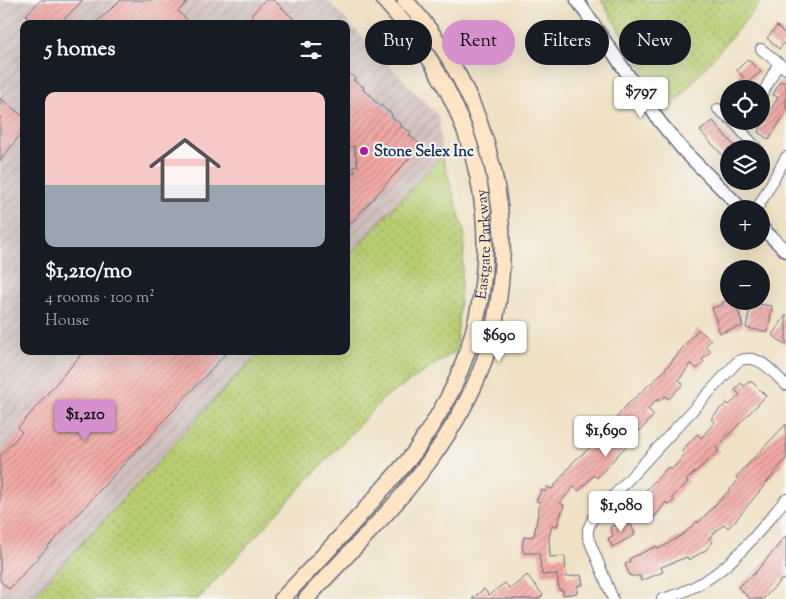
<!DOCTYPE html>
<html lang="en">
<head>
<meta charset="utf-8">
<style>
  :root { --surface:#171b24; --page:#20242c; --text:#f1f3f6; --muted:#9ea1a6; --line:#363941; --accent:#d690ce }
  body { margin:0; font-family:"Sorts Mill Goudy",serif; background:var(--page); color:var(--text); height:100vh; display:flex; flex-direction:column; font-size:19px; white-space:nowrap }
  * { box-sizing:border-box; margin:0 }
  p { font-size:16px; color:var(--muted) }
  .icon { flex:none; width:28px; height:28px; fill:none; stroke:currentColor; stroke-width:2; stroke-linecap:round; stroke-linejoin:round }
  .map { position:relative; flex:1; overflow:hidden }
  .side { position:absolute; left:20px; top:20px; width:330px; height:335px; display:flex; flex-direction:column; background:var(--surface); border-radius:10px; box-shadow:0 5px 20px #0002 }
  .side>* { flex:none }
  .hud { position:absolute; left:365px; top:20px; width:345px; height:45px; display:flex; gap:10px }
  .buttons { position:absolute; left:720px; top:80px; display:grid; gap:10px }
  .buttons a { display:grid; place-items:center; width:50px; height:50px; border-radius:50%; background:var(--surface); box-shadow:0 5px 20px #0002; font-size:25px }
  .price { position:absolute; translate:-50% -42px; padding:0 11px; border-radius:5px; background:#fff; color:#222; font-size:16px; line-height:32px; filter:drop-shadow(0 1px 2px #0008) }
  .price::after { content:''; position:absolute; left:50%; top:30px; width:15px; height:11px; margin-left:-8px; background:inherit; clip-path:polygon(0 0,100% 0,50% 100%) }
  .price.active { background:var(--accent); color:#111 }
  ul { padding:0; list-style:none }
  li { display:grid; align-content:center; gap:10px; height:265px; padding:0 25px }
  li+li { border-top:1px solid var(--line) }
  li span { display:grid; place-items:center; height:155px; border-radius:10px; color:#555 }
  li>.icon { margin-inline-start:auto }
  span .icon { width:90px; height:90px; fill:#fffc; stroke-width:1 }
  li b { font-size:21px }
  h2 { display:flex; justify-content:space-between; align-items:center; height:60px; padding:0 25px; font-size:21px }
  .chip { padding:0 18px; border-radius:22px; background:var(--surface); box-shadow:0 5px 20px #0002; font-size:18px; line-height:45px }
  .chip.active { background:var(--accent); color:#111 }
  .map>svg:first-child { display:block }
</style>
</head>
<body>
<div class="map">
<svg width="786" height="599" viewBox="0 0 786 599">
  <defs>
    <pattern id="industrial-furrows" width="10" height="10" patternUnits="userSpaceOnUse" patternTransform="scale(1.25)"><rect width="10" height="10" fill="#d0c0bc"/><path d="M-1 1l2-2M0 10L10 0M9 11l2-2" fill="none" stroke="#b2a5a4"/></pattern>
    <pattern id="grass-dots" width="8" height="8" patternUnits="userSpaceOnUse" patternTransform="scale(1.25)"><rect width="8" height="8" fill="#b7cc70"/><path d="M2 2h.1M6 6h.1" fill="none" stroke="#94a65f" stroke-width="1.8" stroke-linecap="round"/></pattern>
    <pattern id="building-hatch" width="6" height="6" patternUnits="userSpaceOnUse" patternTransform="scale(1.25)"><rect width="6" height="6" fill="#f3a9a4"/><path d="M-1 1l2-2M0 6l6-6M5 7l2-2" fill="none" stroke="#c48a89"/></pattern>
  </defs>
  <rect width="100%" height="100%" fill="#f6f6f2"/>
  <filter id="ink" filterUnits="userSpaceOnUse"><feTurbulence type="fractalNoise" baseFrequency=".02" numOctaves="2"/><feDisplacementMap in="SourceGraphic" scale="10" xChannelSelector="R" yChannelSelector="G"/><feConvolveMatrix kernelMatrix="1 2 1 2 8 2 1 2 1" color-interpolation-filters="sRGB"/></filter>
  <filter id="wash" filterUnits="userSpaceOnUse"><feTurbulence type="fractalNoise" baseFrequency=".0096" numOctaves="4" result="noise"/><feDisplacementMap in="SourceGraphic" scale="20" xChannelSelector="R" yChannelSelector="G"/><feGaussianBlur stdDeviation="1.12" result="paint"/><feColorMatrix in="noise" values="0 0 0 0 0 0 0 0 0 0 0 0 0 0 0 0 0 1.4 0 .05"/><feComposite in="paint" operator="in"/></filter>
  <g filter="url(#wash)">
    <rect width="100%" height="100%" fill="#efe1c4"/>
    <path fill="url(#industrial-furrows)" d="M0,0H327L439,117L442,155L346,259V24H24V351H260L31,599H0Z"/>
    <g fill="url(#grass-dots)" stroke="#697e67">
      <path d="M601,0H763L668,111Z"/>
      <path d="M442,155L465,235L456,351L384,398L198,599H31L260,351H346V259Z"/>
    </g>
    <g id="blocks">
      <g fill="url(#building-hatch)">
        <path d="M41,0H83L59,24H35L26,15Z"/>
        <path d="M121,0H189L178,11L191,24H94Z"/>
        <path d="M265,0H274L299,24H246L253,17L251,15Z"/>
        <path d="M777,26L786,35V41L779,49L767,38Z"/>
        <path d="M748,59L761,72L739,89H732L743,77L737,70Z"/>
        <path d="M346,73L355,77L354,81L364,87L363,90L373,97L372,99L392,114L391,117L401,124L400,126L411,132L409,135L421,145L346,229V174L355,172L353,166H358L354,146L346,148Z"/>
        <path d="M780,81L786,83V112L769,140L758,132L778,97L773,95Z"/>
        <path d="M0,98L24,117V130L0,161Z"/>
        <path d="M713,121L737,149H729V162L700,131Z"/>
        <path d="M726,301H735L743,326L720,333L712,308L723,305L722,303Z"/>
        <path d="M751,303L772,306L768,332L746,328Z"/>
        <path d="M786,315V345L772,335Z"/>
        <path d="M698,329L711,340L705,346L711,351L702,360L704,362L697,369L691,363L679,380L683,384L669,399L665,396L661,400H656L648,409L654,415L640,431L635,427L621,442L626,446L597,478L594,475L579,491L574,487L560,503L564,505L557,526L552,525L549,538L550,557L565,556L566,577L581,575L583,585H578L577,593L563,595V590H559L557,574L542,575L539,553H524L522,547L524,537L534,536L540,502L536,501L542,490L545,492L547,487L552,489L575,460L596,443L626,406L664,371Z"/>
        <path d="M84,351H228L9,589L0,581V456L22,432L18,428Z"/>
        <path d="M749,382H752L766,396L716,448L719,451L686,480L688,482L672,498L674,500L669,505L666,502L650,523L631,506L668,467L671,470L680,461L684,454L682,451L697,434L701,438L715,422L711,419L720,409L727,403L729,405L740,395L735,390L741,383L744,386Z"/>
        <path d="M786,424V459L735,521L728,528L724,524L709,538L713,542L706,550L689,560L687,557L661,567L663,572L641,581L640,576H630L625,564L630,562L629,559L657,546L658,549L666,545L686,532L697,521L698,523L735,484L738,480L736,477Z"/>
        <path d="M626,521L628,526L631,524L635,535L612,547L608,538L613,536L610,527Z"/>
        <path d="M786,536V582L782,579L763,599H750L738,587L755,573Z"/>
        <path d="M527,575L543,595L538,599H472L484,589L489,595L505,583L510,589Z"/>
      </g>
    </g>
  </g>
  <g filter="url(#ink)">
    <use href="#blocks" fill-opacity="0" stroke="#656d82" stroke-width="1"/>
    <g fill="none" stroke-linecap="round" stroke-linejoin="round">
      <defs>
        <g id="minor">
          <path d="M761,49L786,69"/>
          <path d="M761,97L778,64"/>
          <path d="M718,109L729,118"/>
          <path d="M733,121L757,149"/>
          <path d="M757,209L786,157"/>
          <path d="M613,599L588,537V529L593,518L738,361C759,352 772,372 786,385"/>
          <path d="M662,599C722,583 748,544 786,499"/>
        </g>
        <g id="tertiary">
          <path d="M577,0L660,122L684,151L742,209"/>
          <path d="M761,227L786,251"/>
        </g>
        <g id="secondary">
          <path id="s1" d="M282,599C316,563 350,528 382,490C393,477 406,464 416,450C430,428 446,405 456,381C514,245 482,107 384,0"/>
          <path d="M306,599C350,551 401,503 438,449C456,422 475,390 485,358C525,234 493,96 405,0"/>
        </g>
      </defs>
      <use href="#minor" stroke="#656d82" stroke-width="12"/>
      <use href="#tertiary" stroke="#656d82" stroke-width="15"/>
      <use href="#secondary" stroke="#656d82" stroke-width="18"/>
      <use href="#minor" stroke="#fff" stroke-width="10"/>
      <use href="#tertiary" stroke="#fff" stroke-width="12"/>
      <use href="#secondary" stroke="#fde5c5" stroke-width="15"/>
    </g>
  </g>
  <circle fill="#b5179e" stroke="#f6f6f2" stroke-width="2" cx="364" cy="151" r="5"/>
  <g text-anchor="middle" stroke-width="4" stroke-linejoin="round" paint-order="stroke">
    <g font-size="15" font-weight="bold" fill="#1b2f5e" stroke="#f6f6f2" text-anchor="start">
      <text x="374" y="156">Stone Selex Inc</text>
    </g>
    <g font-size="15" fill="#1b2f5e" stroke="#f6f6f2">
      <text dy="5" stroke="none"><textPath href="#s1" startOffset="421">Eastgate Parkway</textPath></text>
    </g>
  </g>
</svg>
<div class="buttons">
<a><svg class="icon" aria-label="locate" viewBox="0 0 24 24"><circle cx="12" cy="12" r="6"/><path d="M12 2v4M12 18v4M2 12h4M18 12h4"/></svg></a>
<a><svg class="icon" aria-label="layers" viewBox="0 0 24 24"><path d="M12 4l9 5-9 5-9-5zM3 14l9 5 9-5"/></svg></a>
<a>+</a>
<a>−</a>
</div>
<b class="price" style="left:641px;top:119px">$797</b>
<b class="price" style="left:499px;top:363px">$690</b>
<b class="price active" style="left:85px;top:442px">$1,210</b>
<b class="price" style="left:606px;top:458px">$1,690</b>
<b class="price" style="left:621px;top:533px">$1,080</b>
<div class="hud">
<a class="chip">Buy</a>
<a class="chip active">Rent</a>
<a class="chip">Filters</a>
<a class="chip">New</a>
</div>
<section class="side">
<h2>5 homes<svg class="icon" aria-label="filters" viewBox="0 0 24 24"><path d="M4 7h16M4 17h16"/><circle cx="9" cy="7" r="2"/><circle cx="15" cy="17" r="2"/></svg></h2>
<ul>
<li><span style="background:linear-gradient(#f6c9c9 60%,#9aa5b1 0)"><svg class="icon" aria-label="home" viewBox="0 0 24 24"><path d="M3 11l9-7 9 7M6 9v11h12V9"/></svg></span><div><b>$1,210/mo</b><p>4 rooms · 100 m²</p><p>House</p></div></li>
</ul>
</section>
</div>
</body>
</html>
